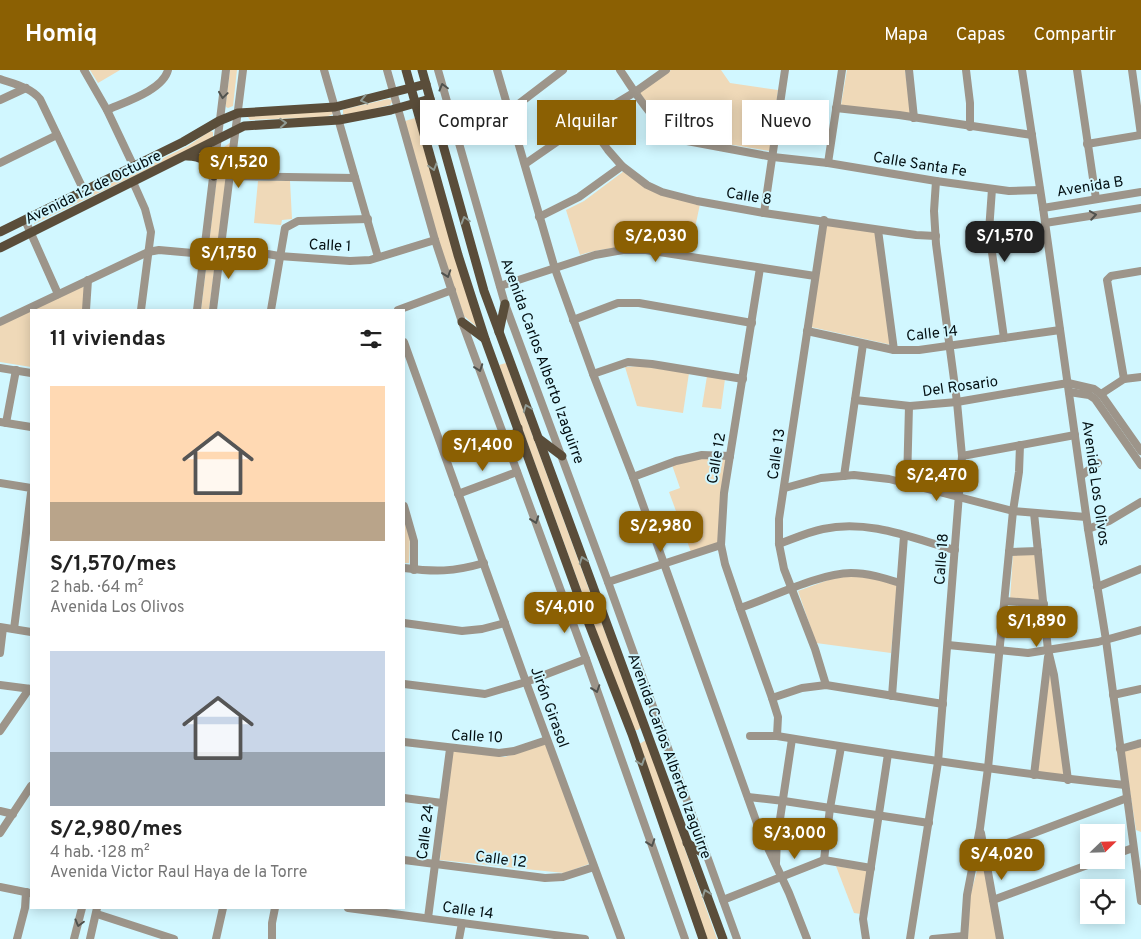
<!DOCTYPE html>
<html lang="es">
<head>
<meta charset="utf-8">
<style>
  :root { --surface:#fff; --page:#f6f6f6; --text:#222; --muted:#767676; --accent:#8b6003 }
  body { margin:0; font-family:Overpass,sans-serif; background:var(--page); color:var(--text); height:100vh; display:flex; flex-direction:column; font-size:19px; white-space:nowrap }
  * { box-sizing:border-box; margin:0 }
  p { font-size:16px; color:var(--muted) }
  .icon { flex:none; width:28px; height:28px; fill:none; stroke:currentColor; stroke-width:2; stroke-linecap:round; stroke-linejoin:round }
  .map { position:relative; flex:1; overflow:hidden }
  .panel { position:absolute; left:30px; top:239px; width:375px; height:600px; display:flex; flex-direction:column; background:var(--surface); border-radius:0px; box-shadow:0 2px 12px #0003 }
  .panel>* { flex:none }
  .hud { position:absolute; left:420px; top:30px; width:475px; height:45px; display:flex; gap:10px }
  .needle { width:32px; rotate:67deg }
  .tools { position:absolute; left:1080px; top:754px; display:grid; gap:10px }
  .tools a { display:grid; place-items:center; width:45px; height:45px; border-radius:0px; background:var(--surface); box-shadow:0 2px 12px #0003; font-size:25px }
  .price { position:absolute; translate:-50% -42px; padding:0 11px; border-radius:10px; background:var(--accent); color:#fff; font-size:16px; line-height:32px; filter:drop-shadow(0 1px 2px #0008) }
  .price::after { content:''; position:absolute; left:50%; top:30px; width:15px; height:11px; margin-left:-8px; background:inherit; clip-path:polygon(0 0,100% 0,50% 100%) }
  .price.on { background:#222; color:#fff }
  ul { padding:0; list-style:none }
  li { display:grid; align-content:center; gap:10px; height:265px; padding:0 20px }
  li span { display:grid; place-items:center; height:155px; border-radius:0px; color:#555 }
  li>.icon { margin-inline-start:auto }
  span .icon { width:90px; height:90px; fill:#fffc; stroke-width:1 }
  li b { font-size:21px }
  h2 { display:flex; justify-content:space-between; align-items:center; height:60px; padding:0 20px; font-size:21px }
  .pill { padding:0 18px; border-radius:0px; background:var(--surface); box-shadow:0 2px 12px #0003; font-size:18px; line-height:45px }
  .pill.on { background:var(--accent); color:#fff }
  header { display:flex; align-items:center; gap:30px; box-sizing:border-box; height:70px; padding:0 25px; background:var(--accent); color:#fff }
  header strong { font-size:24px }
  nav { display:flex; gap:28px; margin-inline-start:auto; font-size:18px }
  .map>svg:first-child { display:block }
</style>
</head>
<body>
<header>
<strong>Homiq</strong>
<nav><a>Mapa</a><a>Capas</a><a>Compartir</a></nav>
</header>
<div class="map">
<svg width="1141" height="869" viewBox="0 0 1141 869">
  <rect width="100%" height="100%" fill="#d1f7ff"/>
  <g fill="#efd9b8">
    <path d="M90,0H120L98,13Z"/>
    <path d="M230,0H237L233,36L228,38L226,37V32Z"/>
    <path d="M671,0H721L730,13L778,20L770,81L691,68C667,59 654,42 639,22Z"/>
    <path d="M847,0H905L911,45L841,35Z"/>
    <path d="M388,29L392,30V32L390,35L347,45L343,44V40L345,39Z"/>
    <path d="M332,40L333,44L326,47L250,50L248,47L249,46Z"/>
    <path d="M415,48L477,257L464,246L438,169L405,51Z"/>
    <path d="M210,61L213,62V68L34,154V151L188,76Z"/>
    <path d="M231,72L209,240H201L220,80Z"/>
    <path d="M624,101L633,109L700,134L690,182C649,177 621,173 580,185L566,140L584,131Z"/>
    <path d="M258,111H290L292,149L282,150L281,155L254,153Z"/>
    <path d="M827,154L877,162L892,275L811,257Z"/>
    <path d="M82,215L85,219L83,240H31V297L0,292V255Z"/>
    <path d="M506,293L594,533L587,536L499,295Z"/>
    <path d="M639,296L689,303L683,343L637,336L625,297Z"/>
    <path d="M707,306L725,309L721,339L702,337Z"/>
    <path d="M696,388H727L719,473L691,482L669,422L680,418L672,395Z"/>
    <path d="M404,447L410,465L409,493H404Z"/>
    <path d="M1013,484H1035L1040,532L1010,530Z"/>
    <path d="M854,505L870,507L897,515L891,583L816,573L798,521L831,509Z"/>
    <path d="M596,538L641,657L638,660H633L588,541Z"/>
    <path d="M1048,605L1053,607L1066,707L1036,702Z"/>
    <path d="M646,670L717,869H707L638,673H641Z"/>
    <path d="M542,673L547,676L589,794L564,803L440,790L451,681L505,687Z"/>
    <path d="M1141,677V762L1136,760L1124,683L1126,680Z"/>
    <path d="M983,780L998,869H968L970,826Z"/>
    <path d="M836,796L868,801L861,844L854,843Z"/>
  </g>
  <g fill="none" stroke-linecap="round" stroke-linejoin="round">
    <g stroke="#9d958a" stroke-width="8">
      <path d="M84,0L107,40L134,97"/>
      <path d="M324,0L378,187"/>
      <path d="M387,0L435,170L462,252L586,589L685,869"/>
      <path d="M438,0L505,234L608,512L737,869"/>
      <path d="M497,0L555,199L593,304L633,407L759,759L789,823L807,869"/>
      <path d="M620,0C640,29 654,56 687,71L773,87L828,93L936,111L1009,121L1040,120"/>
      <path d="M909,0L914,48"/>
      <path d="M966,0L970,33V57"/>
      <path d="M1022,0L1043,138L1088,459L1106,570L1141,831"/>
      <path d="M1077,0L1096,129"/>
      <path d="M1132,0L1141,65"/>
      <path d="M0,9C14,14 30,17 40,29L84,121"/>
      <path d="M0,30L26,18"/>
      <path d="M836,38L899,45L1032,65"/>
      <path d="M107,40C125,32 163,20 168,0"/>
      <path d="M587,51L608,80L622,96L647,115L662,122L697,131L764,143L916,165L936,166"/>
      <path d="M454,57L508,42L563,0"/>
      <path d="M1087,74L1141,65"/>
      <path d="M0,93L57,65"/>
      <path d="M828,93L842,0"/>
      <path d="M525,94L587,51L635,22L666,0"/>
      <path d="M229,106L355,108"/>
      <path d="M133,112L145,139L151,162L141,240"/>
      <path d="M992,119L989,161L1004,268"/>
      <path d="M1043,138L1141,122"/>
      <path d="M764,143L785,0"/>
      <path d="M539,147L579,127L622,96"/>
      <path d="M25,150L58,224"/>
      <path d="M824,150L779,449V474L784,499L815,579L826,615"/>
      <path d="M1045,153L1141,138"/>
      <path d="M878,160L894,280"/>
      <path d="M222,176L279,186L350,191L370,190L435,170"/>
      <path d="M760,198L724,423L721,475L725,494L740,538L772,628L778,647L777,666"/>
      <path d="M500,216L595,185L623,180H646L815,206"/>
      <path d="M86,240L88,210"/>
      <path d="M197,240L226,0"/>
      <path d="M213,240L243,0"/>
      <path d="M271,240L285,158L298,151L368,149"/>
      <path d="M398,240L452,220"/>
      <path d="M573,250L618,233H639L752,253"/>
      <path d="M0,252L148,182L159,180L204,184"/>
      <path d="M807,261L894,280H919L1060,260"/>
      <path d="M404,272L526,612L621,869"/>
      <path d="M0,298L31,303"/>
      <path d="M593,304L628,292L652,294L743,309"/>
      <path d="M1124,309L1107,210L1111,206L1141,201"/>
      <path d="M1069,322L1089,325L1095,329L1141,395"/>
      <path d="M1101,324L1124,309L1141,307"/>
      <path d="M855,330L910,336L957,332L1068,313L1094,319L1101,324L1141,381"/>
      <path d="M0,352L31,357"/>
      <path d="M6,353L16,300"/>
      <path d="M962,386L1075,365"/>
      <path d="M1082,405L1098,393"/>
      <path d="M844,406L863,274"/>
      <path d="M633,407L676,391L702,385L730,386"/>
      <path d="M0,413L31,418"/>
      <path d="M907,413L909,336"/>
      <path d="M785,418L821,408L854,405L889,409L1013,441L1086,447"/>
      <path d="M458,424L517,402"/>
      <path d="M404,436L414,471V500"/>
      <path d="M1034,443L1048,580L1054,605L1068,710"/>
      <path d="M1088,459L1109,451L1141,432"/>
      <path d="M779,474C793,469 808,462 823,459C868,449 912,468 955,480"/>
      <path d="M1009,482L1038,481"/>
      <path d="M404,498C435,502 453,502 484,493"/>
      <path d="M608,512L721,475"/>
      <path d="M1097,517L1141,499"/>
      <path d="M1005,531L1044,534"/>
      <path d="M740,538C770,528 820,503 851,503C868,503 884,508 900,513"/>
      <path d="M404,553L462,561L482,559L505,553"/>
      <path d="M0,557L31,562"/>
      <path d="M14,559L31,423"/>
      <path d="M948,575L1028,583L1098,572L1141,560"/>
      <path d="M0,583L3,558"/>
      <path d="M404,614L485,624L526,612L586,589"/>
      <path d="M0,615L31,619"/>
      <path d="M1113,625L1141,619"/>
      <path d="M892,626L904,466"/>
      <path d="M772,628L802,618L826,615L943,634"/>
      <path d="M0,661L29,619"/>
      <path d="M750,666H777C893,685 1009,703 1125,715"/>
      <path d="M404,672L499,683L514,681L547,670"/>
      <path d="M1120,679L1141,673"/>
      <path d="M1034,705L1048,587"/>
      <path d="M748,727L784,731L929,753"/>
      <path d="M404,728L442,733"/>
      <path d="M0,741L13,744"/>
      <path d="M0,763L31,716"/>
      <path d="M981,763L1000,869"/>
      <path d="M986,781L1127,728"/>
      <path d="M1116,784L1133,778"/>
      <path d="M404,790L545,808L563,807L594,797"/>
      <path d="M824,790L830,738L841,677"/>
      <path d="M776,793L777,769L792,669"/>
      <path d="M0,817L30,823"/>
      <path d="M723,830L824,790L871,798"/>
      <path d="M993,830L1101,790"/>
      <path d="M348,838L585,869"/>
      <path d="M97,844L174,869"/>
      <path d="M428,848L450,679"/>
      <path d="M17,869L25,838L26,822"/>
      <path d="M74,869L82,838"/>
      <path d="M90,869L97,838"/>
      <path d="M216,869L223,838"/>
      <path d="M272,869V853L275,838"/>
      <path d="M459,869L462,853"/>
      <path d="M866,869L863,849L888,684"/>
      <path d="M910,869L938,692L962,386L957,332L936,174L934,141L936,111"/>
      <path d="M933,869L964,866"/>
      <path d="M964,869L967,825L980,758L988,698L1013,441L1019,402L1020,375"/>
    </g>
    <g stroke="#5a4d3a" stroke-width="9">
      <path d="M406,0L458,185L485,269L584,541L632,664L703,869"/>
      <path d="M422,0L484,221L723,869"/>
      <path d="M437,54L445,58L454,57"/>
      <path d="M187,86C202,86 210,92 214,106"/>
      <path d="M0,162L183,72L219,51L238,43L335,37L426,14"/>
      <path d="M0,178L244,56L339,50L391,40L430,29"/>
      <path d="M462,252L485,269"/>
      <path d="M499,262L505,234"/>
      <path d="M538,368L562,386"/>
      <path d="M510,381L518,358"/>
      <path d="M687,773L706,785"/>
    </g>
  </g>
  <defs><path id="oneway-chevron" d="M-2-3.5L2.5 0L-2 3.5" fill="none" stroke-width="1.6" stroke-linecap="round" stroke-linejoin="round" transform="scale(1.25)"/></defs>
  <g stroke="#50524e">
    <use href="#oneway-chevron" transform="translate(443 17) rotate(-105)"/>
    <use href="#oneway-chevron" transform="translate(223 25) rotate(98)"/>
    <use href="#oneway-chevron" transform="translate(1093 145) rotate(-9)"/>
    <use href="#oneway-chevron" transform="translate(447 204) rotate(71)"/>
    <use href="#oneway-chevron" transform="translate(479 298) rotate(70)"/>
    <use href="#oneway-chevron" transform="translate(535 450) rotate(70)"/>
    <use href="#oneway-chevron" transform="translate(596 619) rotate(71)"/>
    <use href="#oneway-chevron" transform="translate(651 773) rotate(71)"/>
    <use href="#oneway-chevron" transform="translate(79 853) rotate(105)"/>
  </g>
  <g stroke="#909a93">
    <use href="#oneway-chevron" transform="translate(364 30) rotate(167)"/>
    <use href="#oneway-chevron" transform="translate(283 53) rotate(-3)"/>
    <use href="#oneway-chevron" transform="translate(433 97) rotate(74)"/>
    <use href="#oneway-chevron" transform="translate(465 150) rotate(-106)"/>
    <use href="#oneway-chevron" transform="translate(527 338) rotate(-111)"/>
    <use href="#oneway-chevron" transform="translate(583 490) rotate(-110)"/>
    <use href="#oneway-chevron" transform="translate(641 692) rotate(71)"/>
    <use href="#oneway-chevron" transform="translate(706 823) rotate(-110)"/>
  </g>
  <g text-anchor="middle" stroke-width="4" stroke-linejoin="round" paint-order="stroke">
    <g font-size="15" fill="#030f12" stroke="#d1f7ff">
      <text transform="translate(920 94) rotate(9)" y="5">Calle Santa Fe</text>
      <text transform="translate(1090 116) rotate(-9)" y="5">Avenida B</text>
      <text transform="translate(93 117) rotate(-26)" y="5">Avenida 12 de Octubre</text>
      <text transform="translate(749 126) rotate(9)" y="5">Calle 8</text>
      <text transform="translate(330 175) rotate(3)" y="5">Calle 1</text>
      <text transform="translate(932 263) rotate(-6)" y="5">Calle 14</text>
      <text transform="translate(543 291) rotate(70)" y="5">Avenida Carlos Alberto Izaguirre</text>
      <text transform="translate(960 316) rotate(-8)" y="5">Del Rosario</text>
      <text transform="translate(776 384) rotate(-82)" y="5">Calle 13</text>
      <text transform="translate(716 388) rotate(-80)" y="5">Calle 12</text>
      <text transform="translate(1096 413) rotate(82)" y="5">Avenida Los Olivos</text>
      <text transform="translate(941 489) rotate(-86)" y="5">Calle 18</text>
      <text transform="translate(550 637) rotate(70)" y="5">Jirón Girasol</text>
      <text transform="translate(477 666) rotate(3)" y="5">Calle 10</text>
      <text transform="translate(670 686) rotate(70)" y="5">Avenida Carlos Alberto Izaguirre</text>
      <text transform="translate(425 762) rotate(-83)" y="5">Calle 24</text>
      <text transform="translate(501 789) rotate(7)" y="5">Calle 12</text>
      <text transform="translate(468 840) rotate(8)" y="5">Calle 14</text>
    </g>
  </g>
</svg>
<div class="tools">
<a><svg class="needle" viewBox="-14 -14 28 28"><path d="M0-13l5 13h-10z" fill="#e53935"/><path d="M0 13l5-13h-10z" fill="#767676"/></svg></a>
<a><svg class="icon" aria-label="locate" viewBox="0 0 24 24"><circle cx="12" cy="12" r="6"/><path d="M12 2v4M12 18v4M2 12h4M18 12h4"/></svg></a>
</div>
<b class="price" style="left:239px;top:119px">S/1,520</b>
<b class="price" style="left:656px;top:193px">S/2,030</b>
<b class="price on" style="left:1005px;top:193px">S/1,570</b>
<b class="price" style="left:229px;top:210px">S/1,750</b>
<b class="price" style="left:483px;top:402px">S/1,400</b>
<b class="price" style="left:937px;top:432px">S/2,470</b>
<b class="price" style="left:661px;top:483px">S/2,980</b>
<b class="price" style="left:565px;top:564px">S/4,010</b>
<b class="price" style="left:1037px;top:578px">S/1,890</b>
<b class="price" style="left:795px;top:790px">S/3,000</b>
<b class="price" style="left:1002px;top:811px">S/4,020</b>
<div class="hud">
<a class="pill">Comprar</a>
<a class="pill on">Alquilar</a>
<a class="pill">Filtros</a>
<a class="pill">Nuevo</a>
</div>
<section class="panel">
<h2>11 viviendas<svg class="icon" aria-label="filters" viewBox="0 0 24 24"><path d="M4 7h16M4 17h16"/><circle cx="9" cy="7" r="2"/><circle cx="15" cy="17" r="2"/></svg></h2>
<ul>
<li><span style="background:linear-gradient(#ffd9b3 75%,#b9a48a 0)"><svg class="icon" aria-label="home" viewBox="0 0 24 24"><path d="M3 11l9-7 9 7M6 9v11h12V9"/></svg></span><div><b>S/1,570/mes</b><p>2 hab. · 64 m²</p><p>Avenida Los Olivos</p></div></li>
<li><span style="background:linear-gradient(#c9d6e8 65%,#9aa5b1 0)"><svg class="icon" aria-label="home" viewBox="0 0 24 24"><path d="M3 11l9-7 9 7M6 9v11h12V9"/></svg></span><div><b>S/2,980/mes</b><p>4 hab. · 128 m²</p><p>Avenida Victor Raul Haya de la Torre</p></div></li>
</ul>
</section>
</div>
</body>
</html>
